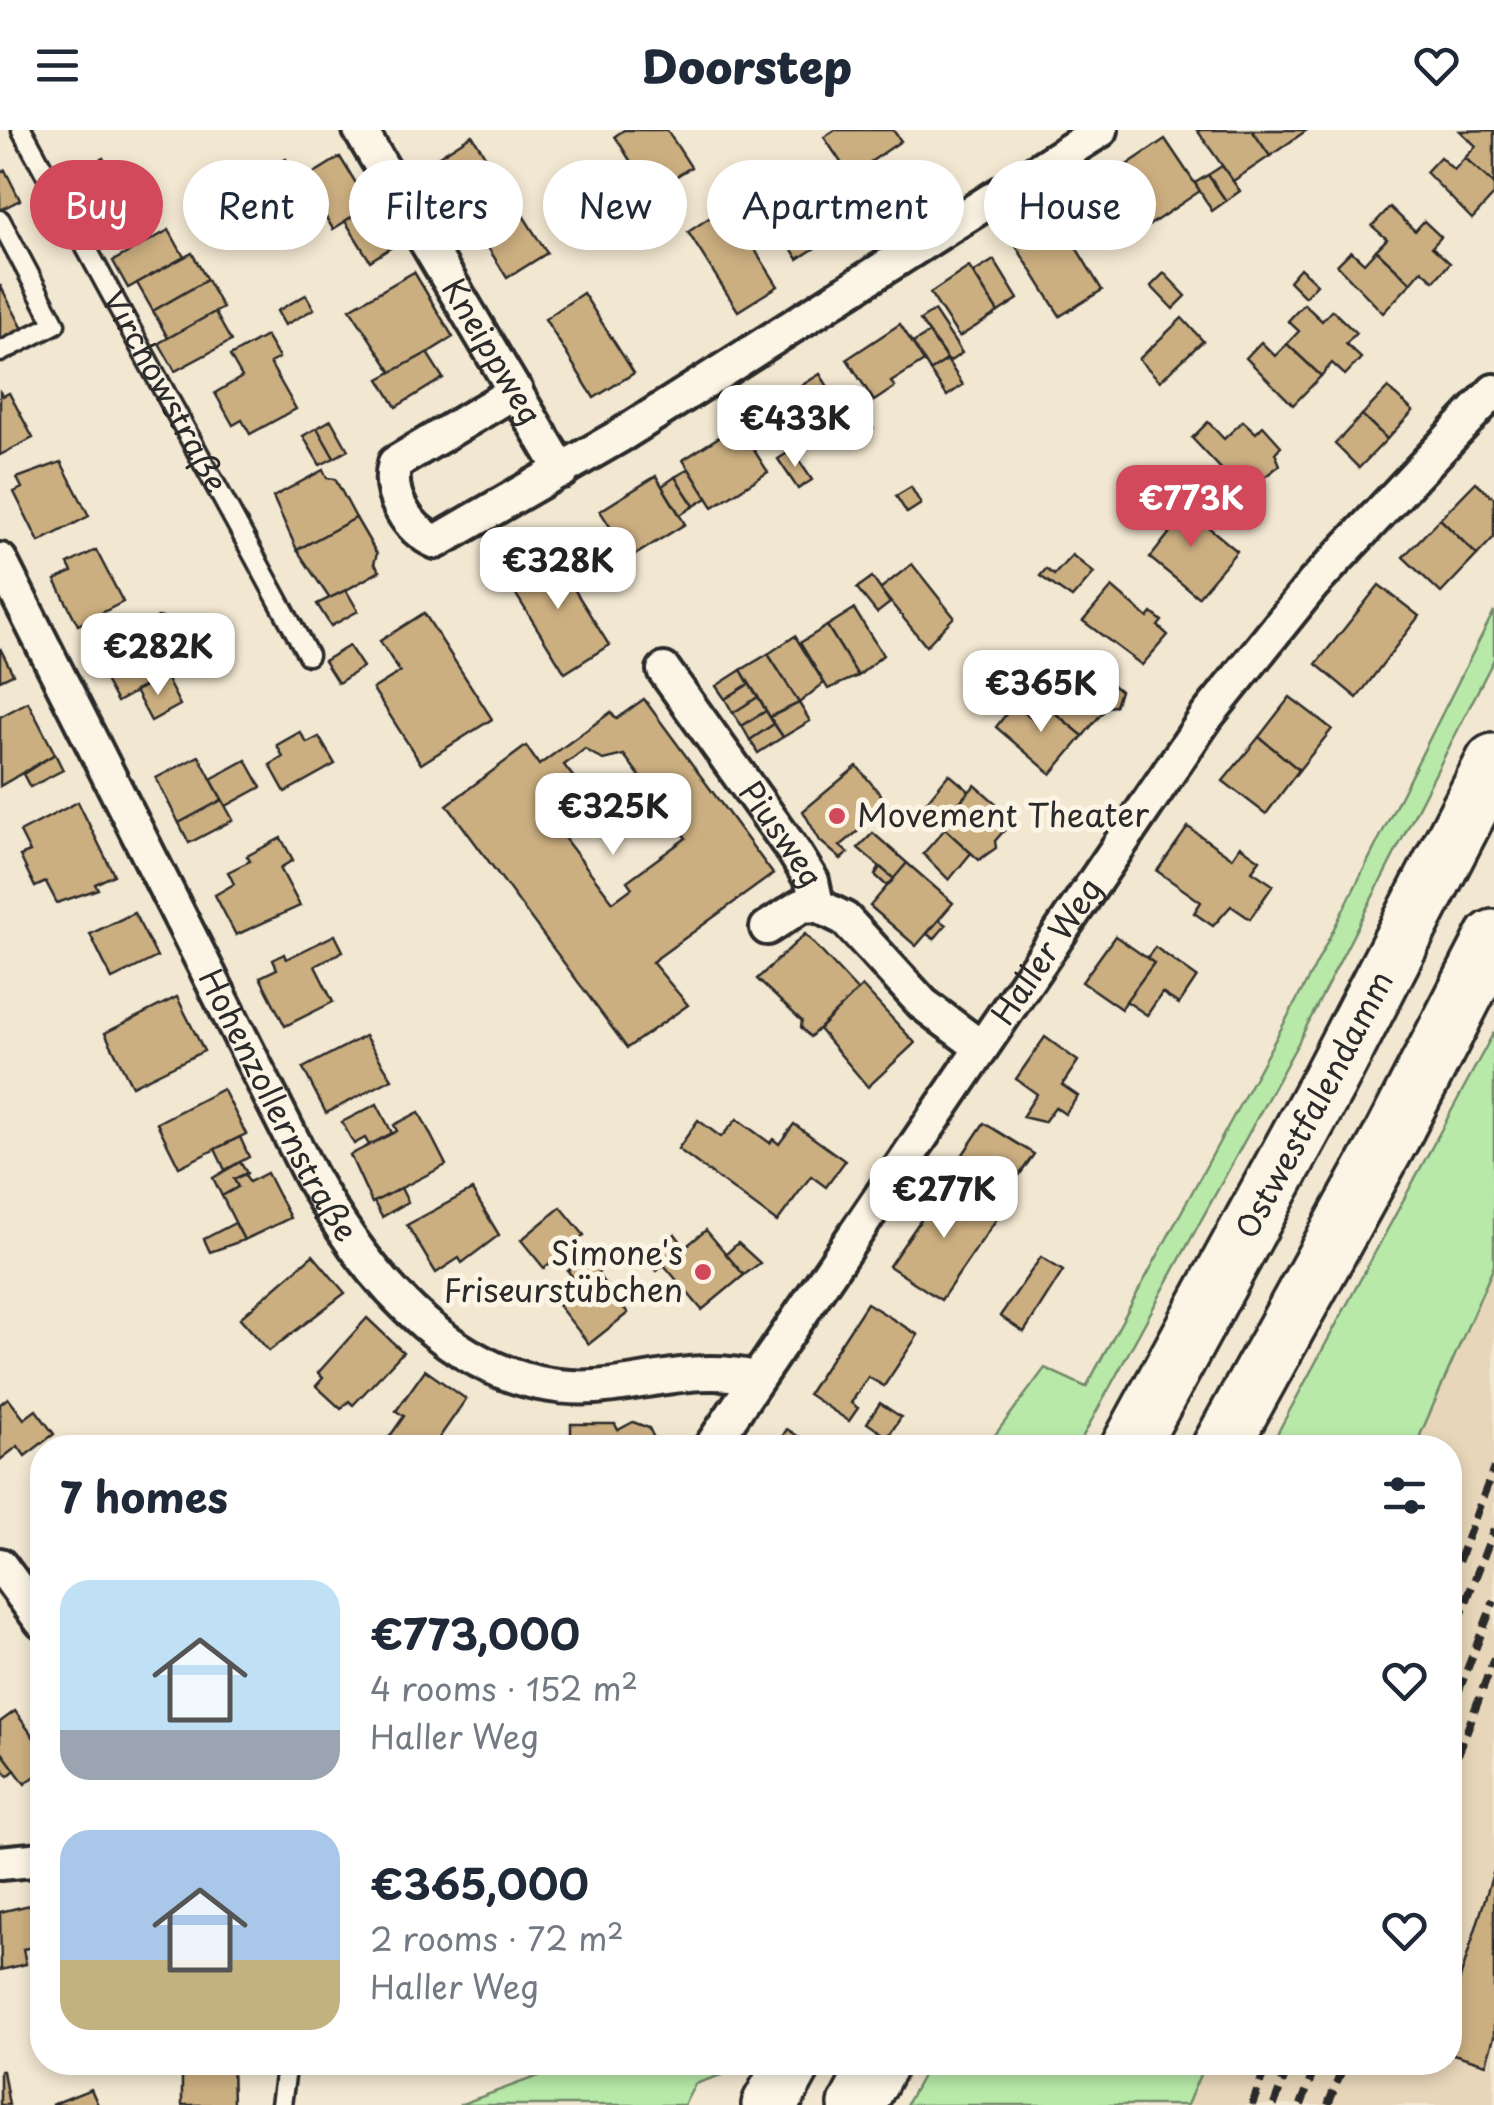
<!DOCTYPE html>
<html lang="en">
<head>
<meta charset="utf-8">
<style>
  :root { --surface:#fff; --page:#f2f2f3; --text:#1f2937; --muted:#747a83; --accent:#d1495b }
  body { margin:0; font-family:"Playpen Sans",sans-serif; background:var(--page); color:var(--text); height:100vh; display:flex; flex-direction:column; font-size:38px; white-space:nowrap }
  * { box-sizing:border-box; margin:0 }
  p { font-size:32px; color:var(--muted) }
  .icon { flex:none; width:55px; height:55px; fill:none; stroke:currentColor; stroke-width:2; stroke-linecap:round; stroke-linejoin:round }
  .map { position:relative; flex:1; overflow:hidden }
  .side { position:absolute; left:30px; top:1305px; width:1432px; height:640px; display:flex; flex-direction:column; background:var(--surface); border-radius:40px; box-shadow:0 5px 15px #0003 }
  .side>* { flex:none }
  .banner { position:absolute; left:30px; top:30px; width:1435px; height:90px; display:flex; gap:20px }
  .price { position:absolute; translate:-50% -85px; padding:0 22px; border-radius:20px; background:#fff; color:#222; font-size:32px; line-height:65px; filter:drop-shadow(0 2px 5px #0008) }
  .price::after { content:''; position:absolute; left:50%; top:60px; width:30px; height:22px; margin-left:-15px; background:inherit; clip-path:polygon(0 0,100% 0,50% 100%) }
  .price.selected { background:var(--accent); color:#fff }
  ul { padding:0; list-style:none }
  li { display:flex; align-items:center; gap:30px; height:250px; padding:0 30px }
  li span { display:grid; place-items:center; flex:none; width:280px; height:200px; border-radius:30px; color:#555 }
  li>.icon { margin-inline-start:auto }
  span .icon { width:120px; height:120px; fill:#fffc; stroke-width:1 }
  li b { font-size:42px }
  h2 { display:flex; justify-content:space-between; align-items:center; height:120px; padding:0 30px; font-size:42px }
  .tag { padding:0 35px; border-radius:45px; background:var(--surface); box-shadow:0 5px 15px #0003; font-size:35px; line-height:90px }
  .tag.selected { background:var(--accent); color:#fff }
  header { display:flex; justify-content:space-between; align-items:center; height:130px; padding:0 30px; background:var(--surface); font-size:45px; font-weight:800 }
  .map>svg:first-child { display:block }
</style>
</head>
<body>
<header><svg class="icon" aria-label="menu" viewBox="0 0 24 24"><path d="M4 6h16M4 12h16M4 18h16"/></svg>Doorstep<svg class="icon" aria-label="heart" viewBox="0 0 24 24"><path d="M12 20l-8-8c-3-5 5-10 8-4 3-6 11-1 8 4z"/></svg></header>
<div class="map">
<svg width="1494" height="1975" viewBox="0 0 1494 1975">
  <rect width="100%" height="100%" fill="#f2e7d1"/>
  <filter id="ink" filterUnits="userSpaceOnUse"><feTurbulence type="fractalNoise" baseFrequency=".01" numOctaves="2"/><feDisplacementMap in="SourceGraphic" scale="20" xChannelSelector="R" yChannelSelector="G"/><feConvolveMatrix kernelMatrix="1 2 1 2 8 2 1 2 1" color-interpolation-filters="sRGB"/></filter>
  <g filter="url(#ink)">
    <path fill="#e7d6b9" d="M1494,1136V1975H1187L1205,1933L1450,1932V1318L1415,1317Z"/>
    <g fill="#b8e9a9" stroke="#728a6a" stroke-width="2.5">
      <path d="M1494,481V529L1297,915L1077,1317H986L1045,1238L1086,1257L1312,842Z"/>
      <path d="M1494,902V1136L1415,1317H1270Z"/>
      <path d="M574,1933V1932L733,1933L727,1943L695,1954L684,1975H459Z"/>
      <path d="M929,1933V1932L1205,1933L1187,1975H906Z"/>
    </g>
    <g fill="#ccaf81" stroke="#2b2b2b" stroke-width="2.5" fill-rule="evenodd">
      <path d="M624,0H667L691,37L650,63L615,6Z"/>
      <path d="M835,0H893L901,11L850,46L824,7Z"/>
      <path d="M1197,0H1252L1270,26L1233,51Z"/>
      <path d="M1252,0H1307L1270,26Z"/>
      <path d="M1494,0V54L1465,28L1476,16L1460,1Z"/>
      <path d="M472,5L510,65L471,90L433,30Z"/>
      <path d="M1165,9L1200,61L1126,111L1091,59Z"/>
      <path d="M340,27L370,76L333,99L303,50Z"/>
      <path d="M1440,27L1454,40L1465,28L1494,54V65L1472,89L1426,42Z"/>
      <path d="M103,28L111,41L130,46L124,65L131,77L95,97L68,49Z"/>
      <path d="M286,29L297,46L272,62L260,45Z"/>
      <path d="M1222,36L1240,61L1226,71L1208,45Z"/>
      <path d="M5,40L20,70L0,80V43Z"/>
      <path d="M1208,45L1226,71L1212,81L1195,53Z"/>
      <path d="M215,54L224,68L197,83L189,69Z"/>
      <path d="M510,65L547,123L507,148L471,90Z"/>
      <path d="M834,69L850,95L798,129L781,103Z"/>
      <path d="M374,73L398,113L370,131L345,91Z"/>
      <path d="M727,76L778,156L738,181L688,102Z"/>
      <path d="M1390,77L1415,101L1424,91L1441,107L1432,117L1450,133L1434,151L1422,140L1411,153L1376,120L1387,109L1372,96Z"/>
      <path d="M1055,83L1102,160L1060,186L1012,110Z"/>
      <path d="M169,100L184,127L128,158L113,131Z"/>
      <path d="M1376,120L1411,153L1383,183L1337,135L1351,121L1364,133Z"/>
      <path d="M192,123L207,150L153,181L137,153Z"/>
      <path d="M994,130L1018,169L998,182L973,143Z"/>
      <path d="M969,137L998,182L959,207L930,163Z"/>
      <path d="M1300,138L1317,154L1305,167L1289,151Z"/>
      <path d="M414,142L453,207L393,244L350,179Z"/>
      <path d="M1164,143L1186,166L1173,179L1151,156Z"/>
      <path d="M207,150L223,178L168,208L153,181Z"/>
      <path d="M0,155L24,201L0,213Z"/>
      <path d="M583,163L634,243L594,268L545,189Z"/>
      <path d="M306,165L314,179L285,195L277,181Z"/>
      <path d="M1304,174L1322,191L1332,180L1356,203L1346,214L1361,228L1345,245L1332,233L1321,246L1287,214L1299,201L1288,191Z"/>
      <path d="M934,181L962,223L949,232L920,190Z"/>
      <path d="M215,182L231,211L175,241L159,213Z"/>
      <path d="M1182,188L1203,211L1160,251L1139,229Z"/>
      <path d="M900,194L924,231L891,252L895,257L874,271L847,229Z"/>
      <path d="M929,203L947,230L930,241L913,213Z"/>
      <path d="M266,206L279,228L270,233L296,279L250,304L242,290L233,295L215,263L242,247L230,226Z"/>
      <path d="M1261,212L1275,226L1287,214L1321,246L1293,275L1246,228Z"/>
      <path d="M427,223L443,248L396,277L379,249Z"/>
      <path d="M947,230L963,255L947,266L930,241Z"/>
      <path d="M820,244L847,287L820,304L793,261Z"/>
      <path d="M1388,258L1413,281L1387,309L1362,285Z"/>
      <path d="M793,261L820,304L792,320L765,279Z"/>
      <path d="M0,262L3,266L9,263L33,308L0,325Z"/>
      <path d="M856,270L873,298L858,308L843,279Z"/>
      <path d="M1362,285L1387,309L1359,338L1335,314Z"/>
      <path d="M331,290L348,320L334,328L317,298Z"/>
      <path d="M1243,291L1256,303L1263,296L1281,316L1275,323L1280,335L1244,363L1192,308L1208,292L1224,309Z"/>
      <path d="M738,295L768,342L713,377L683,330Z"/>
      <path d="M317,298L334,328L320,335L303,306Z"/>
      <path d="M792,320L812,350L798,359L778,329Z"/>
      <path d="M61,332L89,386L39,412L14,362L22,358L17,348Z"/>
      <path d="M689,339L707,368L694,376L675,347Z"/>
      <path d="M323,340L327,348L335,349L356,388L297,420L273,367Z"/>
      <path d="M656,346L685,394L630,428L600,381Z"/>
      <path d="M675,347L694,376L680,385L662,356Z"/>
      <path d="M1476,352L1494,368V407L1477,425L1440,389Z"/>
      <path d="M911,357L921,374L907,383L896,366Z"/>
      <path d="M1172,367L1237,421L1198,467L1150,428L1175,396L1159,383Z"/>
      <path d="M356,388L377,424L374,433L380,441L330,469L297,420Z"/>
      <path d="M1440,389L1477,425L1441,463L1403,427Z"/>
      <path d="M96,420L123,472L78,495L55,450L72,442L68,434Z"/>
      <path d="M551,422L609,515L565,543L507,450Z"/>
      <path d="M1072,425L1094,443L1072,468L1040,446L1046,439L1054,445Z"/>
      <path d="M912,434L954,487L926,516L880,459Z"/>
      <path d="M872,447L890,473L877,483L857,458Z"/>
      <path d="M1379,455L1419,486L1357,568L1316,534Z"/>
      <path d="M1112,457L1148,488L1152,483L1162,491L1158,496L1168,505L1142,535L1083,491Z"/>
      <path d="M346,460L358,481L331,496L317,474Z"/>
      <path d="M854,479L883,525L858,546L827,496Z"/>
      <path d="M424,483L492,589L421,634L373,559L400,542L380,511Z"/>
      <path d="M158,487L167,489L182,508L179,521L184,533L181,541L160,548L137,506L141,497Z"/>
      <path d="M827,496L858,546L828,559L800,513Z"/>
      <path d="M125,500L129,508L137,504L160,548L117,572L93,528L115,516L111,507Z"/>
      <path d="M795,506L824,553L799,573L768,524Z"/>
      <path d="M349,516L363,537L338,553L324,531Z"/>
      <path d="M0,518L13,544L0,550Z"/>
      <path d="M768,524L799,573L770,587L741,540Z"/>
      <path d="M1081,529L1120,561L1115,576L1107,577L1083,606L1044,574Z"/>
      <path d="M741,540L749,554L725,569L716,556Z"/>
      <path d="M165,546L180,575L151,591L135,561Z"/>
      <path d="M749,554L758,567L733,583L725,569Z"/>
      <path d="M758,567L766,581L742,596L733,583Z"/>
      <path d="M1290,567L1332,599L1299,640L1259,607Z"/>
      <path d="M644,569L773,744L652,832L688,875L627,918L447,675L526,616L539,635L611,582L616,589ZM585,619L603,630L624,625L686,708L627,751L632,758L613,772L549,688L585,662L564,635Z"/>
      <path d="M28,572L55,624L0,656V587Z"/>
      <path d="M799,573L810,591L783,607L770,587Z"/>
      <path d="M1014,574L1032,589L1044,574L1083,606L1051,644L996,597Z"/>
      <path d="M766,581L774,594L750,610L742,596Z"/>
      <path d="M774,594L783,607L758,623L750,610Z"/>
      <path d="M300,602L307,613L319,607L335,634L285,662L270,635L283,627L277,615Z"/>
      <path d="M1259,607L1299,640L1266,684L1223,651Z"/>
      <path d="M55,624L63,640L30,657L23,644Z"/>
      <path d="M199,626L222,670L179,693L156,648Z"/>
      <path d="M246,630L261,657L226,676L211,649Z"/>
      <path d="M857,636L898,686L891,693L880,683L840,716L848,723L841,729L820,711L803,681Z"/>
      <path d="M949,644L969,661L941,693L922,677Z"/>
      <path d="M975,655L1014,689L995,711L996,718L979,730L940,695Z"/>
      <path d="M222,670L233,690L189,713L179,693Z"/>
      <path d="M78,672L114,745L95,754L98,759L57,773L46,752L35,757L20,726L30,722L20,702Z"/>
      <path d="M1188,697L1232,728L1240,716L1260,730L1252,741L1273,755L1250,789L1231,776L1213,796L1194,783L1201,772L1157,741Z"/>
      <path d="M945,699L971,723L949,750L923,724Z"/>
      <path d="M873,703L907,733L894,749L858,718Z"/>
      <path d="M281,708L293,730L280,738L300,776L236,805L215,765L234,754L228,742L250,731L247,726Z"/>
      <path d="M907,733L953,773L916,816L870,776Z"/>
      <path d="M880,737L894,749L887,756L875,745Z"/>
      <path d="M134,783L157,827L112,849L90,804Z"/>
      <path d="M939,790L946,795L934,809L927,804Z"/>
      <path d="M805,804L858,861L810,907L801,897L802,891L757,849Z"/>
      <path d="M335,805L343,821L315,836L333,872L285,896L260,847L277,839L273,830L284,824L286,829Z"/>
      <path d="M1115,806L1154,833L1121,879L1082,852Z"/>
      <path d="M1155,817L1197,847L1179,874L1162,863L1147,885L1126,871L1154,833L1147,828Z"/>
      <path d="M862,856L915,913L868,957L819,899Z"/>
      <path d="M177,867L204,921L132,956L105,903Z"/>
      <path d="M365,906L392,949L326,983L303,938Z"/>
      <path d="M1045,907L1078,931L1062,955L1078,966L1065,984L1055,977L1044,992L1022,987L1037,964L1016,949Z"/>
      <path d="M223,959L246,1004L179,1037L157,993Z"/>
      <path d="M377,974L392,1003L369,1015L365,1008L354,1014L342,992Z"/>
      <path d="M419,982L446,1035L372,1073L350,1025L397,1001L394,995Z"/>
      <path d="M737,989L770,1013L773,1009L779,1014L794,994L845,1031L826,1057L811,1046L777,1092L678,1019L698,990L721,1007Z"/>
      <path d="M984,993L1034,1024L993,1083L945,1051Z"/>
      <path d="M240,1007L249,1027L225,1040L215,1019Z"/>
      <path d="M240,1032L247,1043L234,1049L238,1057L222,1066L213,1048Z"/>
      <path d="M267,1043L290,1088L244,1110L222,1066L238,1057L234,1049L245,1044L249,1052Z"/>
      <path d="M947,1052L998,1087L941,1170L889,1136Z"/>
      <path d="M401,1058L408,1072L382,1087L374,1072Z"/>
      <path d="M472,1060L499,1105L462,1133L459,1128L436,1143L407,1095Z"/>
      <path d="M561,1077L584,1105L544,1138L521,1110Z"/>
      <path d="M235,1093L244,1110L210,1122L204,1109Z"/>
      <path d="M706,1100L744,1145L702,1180L664,1135Z"/>
      <path d="M675,1104L685,1117L657,1141L647,1128Z"/>
      <path d="M738,1113L760,1133L744,1145L726,1124Z"/>
      <path d="M594,1120L607,1136L580,1157L568,1141Z"/>
      <path d="M313,1125L345,1163L269,1221L240,1188Z"/>
      <path d="M1041,1127L1063,1141L1024,1202L1000,1186Z"/>
      <path d="M597,1144L628,1183L589,1214L558,1175Z"/>
      <path d="M867,1173L918,1205L884,1256L868,1247L851,1273L858,1278L849,1291L808,1264Z"/>
      <path d="M367,1188L403,1222L353,1275L349,1271L341,1279L316,1256L323,1248L318,1243Z"/>
      <path d="M425,1240L466,1269L432,1318H399L388,1309L404,1286L396,1281Z"/>
      <path d="M8,1268L24,1289L36,1280L54,1304L25,1326L18,1316L0,1330V1274Z"/>
      <path d="M880,1273L901,1287L888,1307L867,1293Z"/>
      <path d="M633,1292L649,1298L656,1312L654,1318H571V1294H615L618,1300Z"/>
      <path d="M787,1299L816,1318H775Z"/>
      <path d="M15,1581L42,1619V1641L25,1654L0,1620V1592Z"/>
      <path d="M0,1620L15,1640L8,1646L0,1635Z"/>
      <path d="M1494,1740V1907L1486,1934L1450,1923V1881Z"/>
      <path d="M34,1774L42,1815L23,1819L26,1834L1,1840L0,1782Z"/>
      <path d="M182,1932H232L233,1975H182Z"/>
      <path d="M0,1941H3L9,1975H0Z"/>
      <path d="M91,1959L98,1975H51Z"/>
    </g>
    <g fill="none" stroke-linecap="round" stroke-linejoin="round">
      <defs>
        <g id="service">
          <path id="s1" d="M22,0L308,525"/>
          <path d="M0,222L55,194L0,90"/>
          <path d="M281,1975L287,1932"/>
        </g>
        <g id="minor">
          <path id="s2" d="M360,0L562,341"/>
          <path d="M516,261L395,333C386,364 407,399 436,412L623,304L1101,0"/>
          <path id="s3" d="M0,430L310,1045C368,1150 463,1265 595,1257C650,1253 699,1234 754,1248"/>
          <path id="s4" d="M664,540L794,722L812,751L817,775"/>
          <path d="M767,798L801,776L817,775L845,789L923,874L979,916"/>
          <path id="s5" d="M710,1318L1207,586L1313,454L1494,261"/>
          <path d="M0,1435L42,1492"/>
          <path d="M0,1733L42,1729"/>
        </g>
        <g id="trunk">
          <path id="s6" d="M1129,1318L1329,951L1494,632"/>
          <path d="M1220,1318L1393,1004L1494,808"/>
          <path d="M770,1975L794,1932"/>
          <path d="M857,1975L880,1932"/>
        </g>
      </defs>
      <use href="#service" stroke="#2b2b2b" stroke-width="25"/>
      <use href="#minor" stroke="#2b2b2b" stroke-width="40"/>
      <use href="#trunk" stroke="#2b2b2b" stroke-width="62"/>
      <use href="#service" stroke="#fcf5e5" stroke-width="18"/>
      <use href="#minor" stroke="#fcf5e5" stroke-width="32"/>
      <use href="#trunk" stroke="#fcf5e5" stroke-width="55"/>
      <g stroke="#2b2b2b" stroke-width="8" stroke-dasharray="15 8" stroke-linecap="butt">
        <path d="M1450,1453L1494,1338"/>
        <path d="M1450,1514L1494,1399"/>
        <path d="M1450,1583L1494,1471"/>
        <path d="M1450,1646L1494,1529"/>
        <path d="M1252,1975L1268,1932"/>
        <path d="M1274,1975L1290,1932"/>
        <path d="M1301,1975L1317,1932"/>
        <path d="M1328,1975L1345,1932"/>
      </g>
    </g>
  </g>
  <g fill="#d1495b" stroke="#fcf5e5" stroke-width="4">
    <circle cx="837" cy="686" r="10"/>
    <circle cx="703" cy="1142" r="10"/>
  </g>
  <g text-anchor="middle" stroke-width="10" stroke-linejoin="round" paint-order="stroke">
    <g font-size="32" fill="#2b2b2b" stroke="#fcf5e5">
      <text dy="11" stroke="none"><textPath href="#s2" startOffset="258">Kneippweg</textPath></text>
      <text dy="11" stroke="none"><textPath href="#s1" startOffset="298">Virchowstraße</textPath></text>
      <text dy="11" stroke="none"><textPath href="#s4" startOffset="202">Piusweg</textPath></text>
      <text dy="11" stroke="none"><textPath href="#s5" startOffset="600">Haller Weg</textPath></text>
      <text dy="11" stroke="none"><textPath href="#s3" startOffset="612">Hohenzollernstraße</textPath></text>
      <text dy="11" stroke="none"><textPath href="#s6" startOffset="390">Ostwestfalendamm</textPath></text>
    </g>
    <g font-size="32" fill="#2b2b2b" stroke="#fcf5e5" text-anchor="start">
      <text x="857" y="697">Movement Theater</text>
      <text x="683" y="1135" text-anchor="end">Simone's<tspan x="683" dy="37">Friseurstübchen</tspan></text>
    </g>
  </g>
</svg>
<b class="price" style="left:795px;top:340px">€433K</b>
<b class="price selected" style="left:1191px;top:420px">€773K</b>
<b class="price" style="left:558px;top:482px">€328K</b>
<b class="price" style="left:158px;top:568px">€282K</b>
<b class="price" style="left:1041px;top:605px">€365K</b>
<b class="price" style="left:613px;top:728px">€325K</b>
<b class="price" style="left:944px;top:1111px">€277K</b>
<div class="banner">
<a class="tag selected">Buy</a>
<a class="tag">Rent</a>
<a class="tag">Filters</a>
<a class="tag">New</a>
<a class="tag">Apartment</a>
<a class="tag">House</a>
</div>
<section class="side">
<h2>7 homes<svg class="icon" aria-label="filters" viewBox="0 0 24 24"><path d="M4 7h16M4 17h16"/><circle cx="9" cy="7" r="2"/><circle cx="15" cy="17" r="2"/></svg></h2>
<ul>
<li><span style="background:linear-gradient(#bfe0f5 75%,#9aa5b1 0)"><svg class="icon" aria-label="home" viewBox="0 0 24 24"><path d="M3 11l9-7 9 7M6 9v11h12V9"/></svg></span><div><b>€773,000</b><p>4 rooms · 152 m²</p><p>Haller Weg</p></div><svg class="icon" aria-label="heart" viewBox="0 0 24 24"><path d="M12 20l-8-8c-3-5 5-10 8-4 3-6 11-1 8 4z"/></svg></li>
<li><span style="background:linear-gradient(#a9c7e8 65%,#c2b280 0)"><svg class="icon" aria-label="home" viewBox="0 0 24 24"><path d="M3 11l9-7 9 7M6 9v11h12V9"/></svg></span><div><b>€365,000</b><p>2 rooms · 72 m²</p><p>Haller Weg</p></div><svg class="icon" aria-label="heart" viewBox="0 0 24 24"><path d="M12 20l-8-8c-3-5 5-10 8-4 3-6 11-1 8 4z"/></svg></li>
</ul>
</section>
</div>
</body>
</html>
